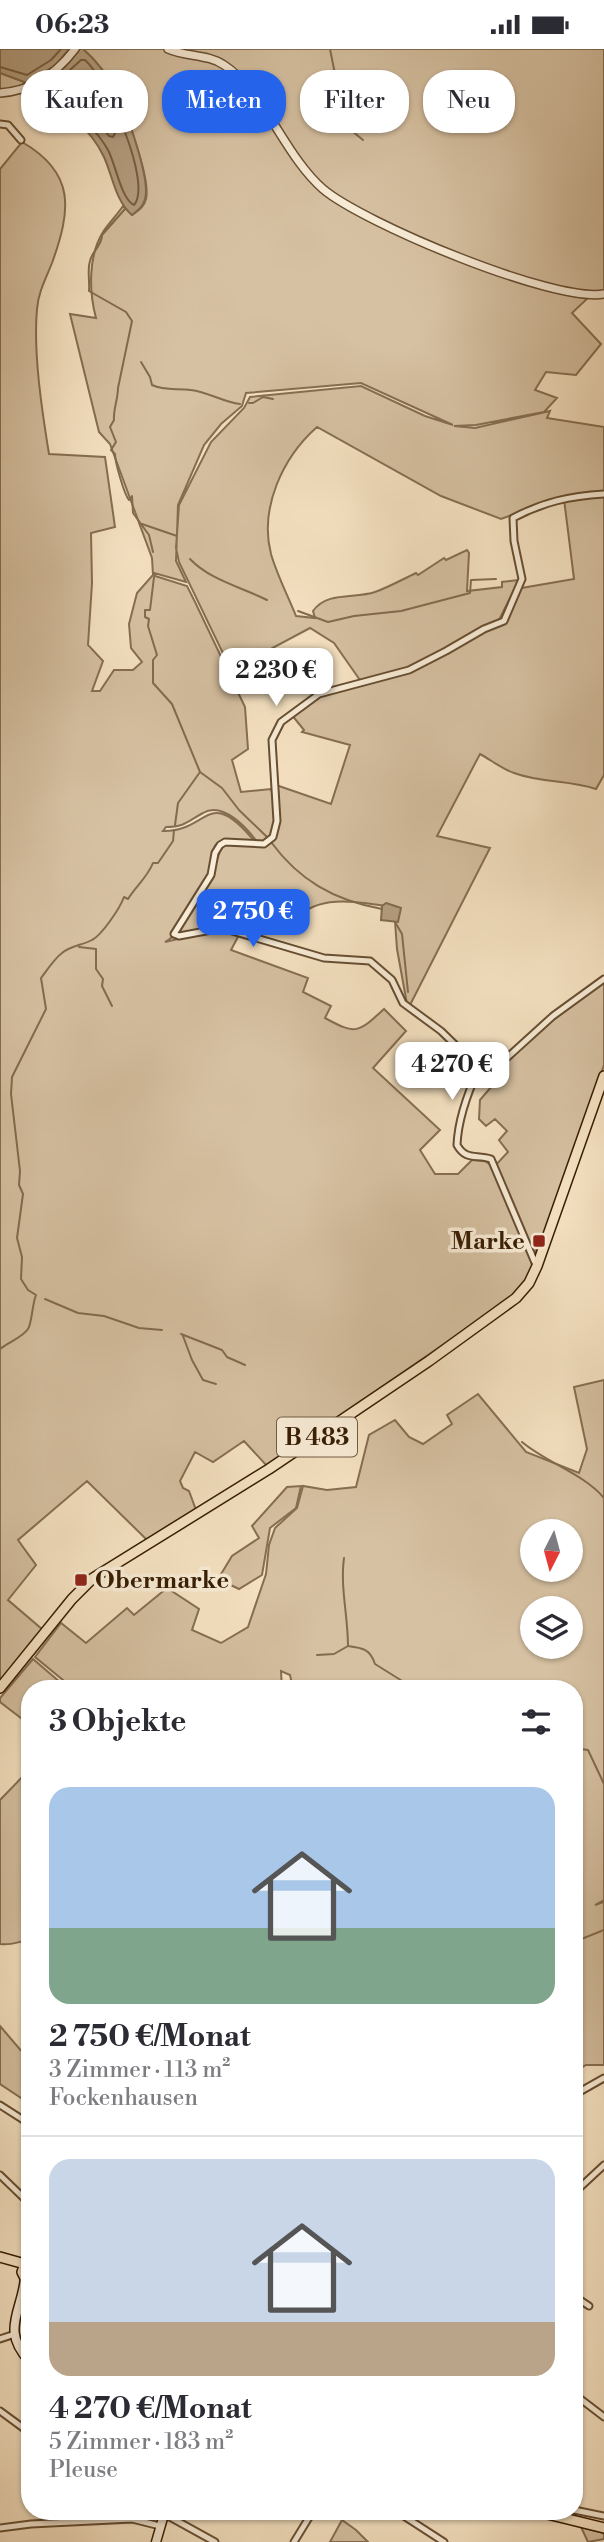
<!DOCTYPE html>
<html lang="de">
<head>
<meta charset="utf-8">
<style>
  :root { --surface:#fff; --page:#f2f2f3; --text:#2b2b33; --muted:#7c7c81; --line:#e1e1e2; --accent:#2563eb }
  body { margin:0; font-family:"Libre Bodoni",serif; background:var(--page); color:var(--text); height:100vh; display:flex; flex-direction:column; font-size:26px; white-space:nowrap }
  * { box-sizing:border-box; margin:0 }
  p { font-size:23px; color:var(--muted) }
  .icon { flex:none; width:38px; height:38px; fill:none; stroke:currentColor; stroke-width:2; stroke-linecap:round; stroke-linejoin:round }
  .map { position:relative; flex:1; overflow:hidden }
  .panel { position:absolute; left:21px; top:1631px; width:562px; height:840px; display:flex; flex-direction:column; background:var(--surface); border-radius:28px; box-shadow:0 2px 5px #0004 }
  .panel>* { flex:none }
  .banner { position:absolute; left:21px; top:21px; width:564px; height:63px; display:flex; gap:14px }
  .needle { width:46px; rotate:186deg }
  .tools { position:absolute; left:520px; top:1470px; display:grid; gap:14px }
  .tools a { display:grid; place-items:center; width:63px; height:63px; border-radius:50%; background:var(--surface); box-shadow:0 2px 5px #0004; font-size:35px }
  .price { position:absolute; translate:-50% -60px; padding:0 16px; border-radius:14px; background:#fff; color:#222; font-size:23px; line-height:46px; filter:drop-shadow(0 2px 4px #0008) }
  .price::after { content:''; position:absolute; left:50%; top:42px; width:21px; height:16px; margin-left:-10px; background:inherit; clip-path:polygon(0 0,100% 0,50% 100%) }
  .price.selected { background:var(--accent); color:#fff }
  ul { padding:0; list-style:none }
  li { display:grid; align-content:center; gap:14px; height:371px; padding:0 28px }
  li+li { border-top:2px solid var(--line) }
  li span { display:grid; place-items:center; height:217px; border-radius:21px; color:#555 }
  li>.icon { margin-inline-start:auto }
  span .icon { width:126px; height:126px; fill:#fffc; stroke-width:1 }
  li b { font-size:30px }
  h2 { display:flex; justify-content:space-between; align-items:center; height:84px; padding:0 28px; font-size:30px }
  .chip { padding:0 24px; border-radius:28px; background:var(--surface); box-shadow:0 2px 5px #0004; font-size:24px; line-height:63px }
  .chip.selected { background:var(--accent); color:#fff }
  .status { display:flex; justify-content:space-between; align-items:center; height:49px; padding:0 35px; background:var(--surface); direction:ltr }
  .status svg { height:19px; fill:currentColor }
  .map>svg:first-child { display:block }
</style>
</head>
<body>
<div class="status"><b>06:23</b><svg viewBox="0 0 49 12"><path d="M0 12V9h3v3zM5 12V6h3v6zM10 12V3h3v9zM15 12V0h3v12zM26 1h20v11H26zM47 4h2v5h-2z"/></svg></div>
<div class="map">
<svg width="604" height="2493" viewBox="0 0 604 2493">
  <rect width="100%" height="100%" fill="#f6e3c3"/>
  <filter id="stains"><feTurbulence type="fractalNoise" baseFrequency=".00286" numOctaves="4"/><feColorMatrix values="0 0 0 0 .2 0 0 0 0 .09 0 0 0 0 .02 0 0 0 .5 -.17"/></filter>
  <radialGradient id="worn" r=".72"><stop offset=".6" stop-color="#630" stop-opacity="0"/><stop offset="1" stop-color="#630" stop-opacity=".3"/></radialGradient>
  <g fill="#d6c1a2" stroke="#866e52" stroke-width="2" fill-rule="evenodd">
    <path d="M83,0H167L201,8L170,0H604V243C559,257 405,183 358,163C334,148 312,132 296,109C277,83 263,48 238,29L306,125L333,149L357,164C432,198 507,235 589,248L572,264L601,295L576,326L546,323L535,341L557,349L544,363L476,376L454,377L475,379L550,362L547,369L604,378V443L560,448L501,470L441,447L317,378C283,408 259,459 271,505C277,526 288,547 296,567L315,569L313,562C327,542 355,550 375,543C389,538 403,530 416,524L418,526L444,509L446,511L467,501L469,504L467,542L502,538V533L519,531L498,573C478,580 463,592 445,602C419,617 391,628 362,634L334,594L310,579L231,621L179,513L176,499L179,456L211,393L244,359L250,348L361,337L425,367L453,376L361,334L246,344L242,357L221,375L204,396L178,456L176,512L186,533L154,524L155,527L187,537L195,553L245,658L248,700L232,711L241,743L271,740C277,758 279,781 264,795L258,794C247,779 223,752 203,764C188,772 185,778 166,778L163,782C210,783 207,734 256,794L254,797L265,796L274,791L279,772L276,736L331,755L350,696L302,683L304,681L291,665L320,646L372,633L409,621L447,603L473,585L500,575L516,540L574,530L564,450L604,446V726L596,740C569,731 541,734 514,724C502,720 491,711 480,705L437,787L490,799L409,958L407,955L397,900L394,858C354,853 316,842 287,878L249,863L241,881L220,878L174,888L212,826L221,799L215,797L209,826L171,889L165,893L221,880L240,884L231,901L308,929L303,943L331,957L325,969C356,986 358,984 384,960L406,982L373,1019L440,1081L420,1101L435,1125H458L472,1111L485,1112L494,1118L508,1103L499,1091L507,1082L495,1070L486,1077L479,1070L480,1051L498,1030L490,1021C507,1012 519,997 533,985C555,966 579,948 604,932V1016L548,1176L533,1208L499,1131L533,1217L522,1238L505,1253L267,1417L244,1392L213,1413L195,1403L180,1432L183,1439L189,1442L196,1461L147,1491L87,1432L18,1491L36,1516L8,1551L43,1581L0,1635V120L22,93C76,124 71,161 52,214C46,229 38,244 37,260C33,303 42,362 49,405L105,408L115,478L91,484L92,534L88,596L103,612L92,642H100L114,621H133L142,613L131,599L129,575L137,544L153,526L152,509L110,395L99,383L70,265L96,269C89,243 88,207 103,183C109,174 117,166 123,157L132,166C139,161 144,158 146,150C151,130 126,64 116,44C108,27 97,12 83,0Z"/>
    <path d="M0,24L27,34L26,38L0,43Z"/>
    <path d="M604,1331V1851L595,1856L604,1853V2016H586L574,2023V1867L578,1865L574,1866V1640H293L290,1626L281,1622L282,1640H74L35,1608L61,1574L86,1594L127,1559L134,1566L167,1539L199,1560L192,1581L221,1594L248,1578L266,1525L269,1496L275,1479L297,1459L303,1437L327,1441L356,1438L369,1386L395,1371L409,1388L423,1395L452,1375L447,1366L478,1345L526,1403L579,1424L587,1400L574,1338ZM532,1482H570V1521H549L555,1528L547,1521H532ZM570,1559V1598H532V1559Z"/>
    <path d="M301,1437L296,1459L270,1479L262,1526L239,1540L218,1530L232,1507L259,1489L252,1477L287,1438Z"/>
    <path d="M33,1610L68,1640H30V1676L0,1653V1649Z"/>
    <path d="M30,1720V1891C20,1892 10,1897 0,1895V1751Z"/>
    <path d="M0,1977L30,2012V2055L0,2035Z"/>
    <path d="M342,2471L356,2481L368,2493H330Z"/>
    <path d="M581,2478L604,2484V2490L588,2493Z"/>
  </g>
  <g fill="#b59f81" stroke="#836b4e" stroke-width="2">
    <path d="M0,0H69L56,16L27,34L0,24Z"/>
    <path d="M80,0H83C97,12 107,26 116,42C126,61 151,131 145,150C143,158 138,161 132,166C115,151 113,128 104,108C90,78 61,57 33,40L65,18Z"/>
    <path d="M386,854L401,859L398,873L381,871L382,857Z"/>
  </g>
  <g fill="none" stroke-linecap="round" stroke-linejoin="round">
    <g stroke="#765e42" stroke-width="2">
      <path d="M81,11H85C106,29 153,134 134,156C121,150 116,116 108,101C94,76 71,60 50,41L51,38Z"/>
      <path d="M0,18L27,26L51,11L61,0"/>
      <path d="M84,23L102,50L115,84L113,88L109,87L94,67L65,41L66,37Z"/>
    </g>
    <g stroke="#836b4e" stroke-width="2">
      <path d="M330,0L337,35L331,38L346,77L363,91"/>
      <path d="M125,160L102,186C102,197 92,202 90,212C87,221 90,233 89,242L126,263L132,272L118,339C118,350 113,361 114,371L110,378L116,393L111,401L115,405C115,413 124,445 129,451L132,447L133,464L149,486L153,503"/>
      <path d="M141,313L150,328L152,336C165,342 177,339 191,341C208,343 223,353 240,355"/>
      <path d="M249,354H253L263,348L273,350"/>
      <path d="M142,475L177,487"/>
      <path d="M190,510C210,531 241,538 267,551"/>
      <path d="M154,528L150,561H145V568L149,570L148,577L157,606L153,611V634L172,655L200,723L178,754L175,776"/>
      <path d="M298,562L328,573L354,567L401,562L470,544L471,531L496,530"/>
      <path d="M200,723L222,739L239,761L267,788"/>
      <path d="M271,793C299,831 333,851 382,860"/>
      <path d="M395,873L402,885L408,943"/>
      <path d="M79,898L96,900V920L103,930L102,937L112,957"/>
      <path d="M45,1250L78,1264L104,1267L139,1279L162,1281"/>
      <path d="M181,1285L222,1301L227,1308L245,1316"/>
      <path d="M183,1287L192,1311L203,1331L216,1335"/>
      <path d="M0,1300C8,1293 22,1289 28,1280C32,1274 32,1256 36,1246L28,1241L21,1230L22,1208L17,1189L23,1145L19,1136L20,1122L11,1045L12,1028L46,960L41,929C47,921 55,909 62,904C70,897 83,896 92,891C102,886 120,859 124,848L128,850C135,838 147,829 153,814H158L173,792L174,781"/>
      <path d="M522,1393C547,1414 584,1425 604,1449"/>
      <path d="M344,1509C340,1538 348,1567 348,1597C363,1599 370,1600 375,1615L415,1640"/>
      <path d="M317,1606L334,1605L348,1597"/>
      <path d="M574,1699L588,1701L604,1735"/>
      <path d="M574,1893L604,1881"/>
    </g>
    <defs>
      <g id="minor">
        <path d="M0,75L8,76L21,91"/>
        <path d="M479,1019L441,982L403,954L392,931L370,912L324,909L222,879L179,887L174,885L211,826L215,804L220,796L225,793L264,795L273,788L277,772L272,691L281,673L319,645L409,621L446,602L484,580L504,572L522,530L514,492L513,469C543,453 570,447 604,445"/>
        <path d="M536,1216L491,1110C476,1105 466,1112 457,1096C458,1071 468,1043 479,1019L490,1020L500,1015L553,967L604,930"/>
        <path d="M574,2046L604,2029"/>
        <path d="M0,2056L25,2072"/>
        <path d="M0,2126L30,2155"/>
        <path d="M574,2144L604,2116"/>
        <path d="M574,2247L589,2257"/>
        <path d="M0,2290L15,2285"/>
        <path d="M574,2345L604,2368"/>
        <path d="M0,2362L30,2384"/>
        <path d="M574,2461L604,2467"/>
        <path d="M159,2462L215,2493"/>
        <path d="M396,2462L444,2493"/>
        <path d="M0,2479L31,2475L132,2470L160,2477"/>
        <path d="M294,2493L313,2462"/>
      </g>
      <g id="tertiary">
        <path d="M168,0C186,8 208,5 224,16C265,43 284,106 323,140C363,174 554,254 604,245"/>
        <path d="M0,44C32,42 56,25 75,0"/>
      </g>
      <g id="secondary">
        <path d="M25,2229C22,2263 0,2281 30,2313"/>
        <path d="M156,2493L165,2462"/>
      </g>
      <g id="primary">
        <path d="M0,1639L72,1550L93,1529L269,1420L429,1312L516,1249L529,1234L537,1217L604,1027"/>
        <path d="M0,2208L25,2215"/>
        <path d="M30,2213L25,2215L22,2223L25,2229L30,2232"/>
        <path d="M535,2462L604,2479"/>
      </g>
    </defs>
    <use href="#minor" stroke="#674e32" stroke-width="9"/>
    <use href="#tertiary" stroke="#674e32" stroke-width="10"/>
    <use href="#secondary" stroke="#371c02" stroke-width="11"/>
    <use href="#primary" stroke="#371c02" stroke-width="12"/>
    <use href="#minor" stroke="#f9edd8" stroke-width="5"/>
    <use href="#tertiary" stroke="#f9edd8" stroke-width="7"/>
    <use href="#secondary" stroke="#f9edd8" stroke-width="8"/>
    <use href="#primary" stroke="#f6e3c3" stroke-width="9"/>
  </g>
  <g fill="#8f2418" stroke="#f9edd8" stroke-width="2.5">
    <rect x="532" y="1185" width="14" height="14" rx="3.5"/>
    <rect x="74" y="1524" width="14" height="14" rx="3.5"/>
  </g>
  <g text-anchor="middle" stroke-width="7" stroke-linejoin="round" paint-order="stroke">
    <rect fill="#f9edd8" stroke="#715b42" stroke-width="2" x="277" y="1368.5" width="80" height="39" rx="5"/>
    <g font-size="23" font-weight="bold" fill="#371c02">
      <text x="317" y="1396">B 483</text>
    </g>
    <g font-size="24" font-weight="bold" fill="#371c02" stroke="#f9edd8" text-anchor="end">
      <text x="525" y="1200">Marke</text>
      <text x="95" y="1539" text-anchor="start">Obermarke</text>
    </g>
  </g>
  <rect width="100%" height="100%" filter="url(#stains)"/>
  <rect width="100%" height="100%" fill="url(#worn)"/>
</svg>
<div class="tools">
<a><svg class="needle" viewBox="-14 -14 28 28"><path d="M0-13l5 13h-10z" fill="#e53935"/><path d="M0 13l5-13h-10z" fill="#7c7c81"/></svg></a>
<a><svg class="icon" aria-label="layers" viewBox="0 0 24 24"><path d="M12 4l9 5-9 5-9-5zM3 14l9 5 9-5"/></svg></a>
</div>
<b class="price" style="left:276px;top:659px">2 230 €</b>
<b class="price selected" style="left:253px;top:900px">2 750 €</b>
<b class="price" style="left:452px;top:1053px">4 270 €</b>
<div class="banner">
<a class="chip">Kaufen</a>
<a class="chip selected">Mieten</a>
<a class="chip">Filter</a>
<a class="chip">Neu</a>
</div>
<section class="panel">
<h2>3 Objekte<svg class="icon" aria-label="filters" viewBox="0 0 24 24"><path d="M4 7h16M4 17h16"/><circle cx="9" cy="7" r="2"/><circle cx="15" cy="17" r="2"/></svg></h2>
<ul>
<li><span style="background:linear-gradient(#a9c7e8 65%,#7fa58c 0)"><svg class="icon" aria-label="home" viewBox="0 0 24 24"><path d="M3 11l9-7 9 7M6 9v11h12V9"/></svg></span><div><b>2 750 €/Monat</b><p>3 Zimmer · 113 m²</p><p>Fockenhausen</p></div></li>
<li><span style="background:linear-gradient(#c9d6e8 75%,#b9a48a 0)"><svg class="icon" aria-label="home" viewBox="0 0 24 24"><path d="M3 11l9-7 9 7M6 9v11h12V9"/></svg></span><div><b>4 270 €/Monat</b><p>5 Zimmer · 183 m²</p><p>Pleuse</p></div></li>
</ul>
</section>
</div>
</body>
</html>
